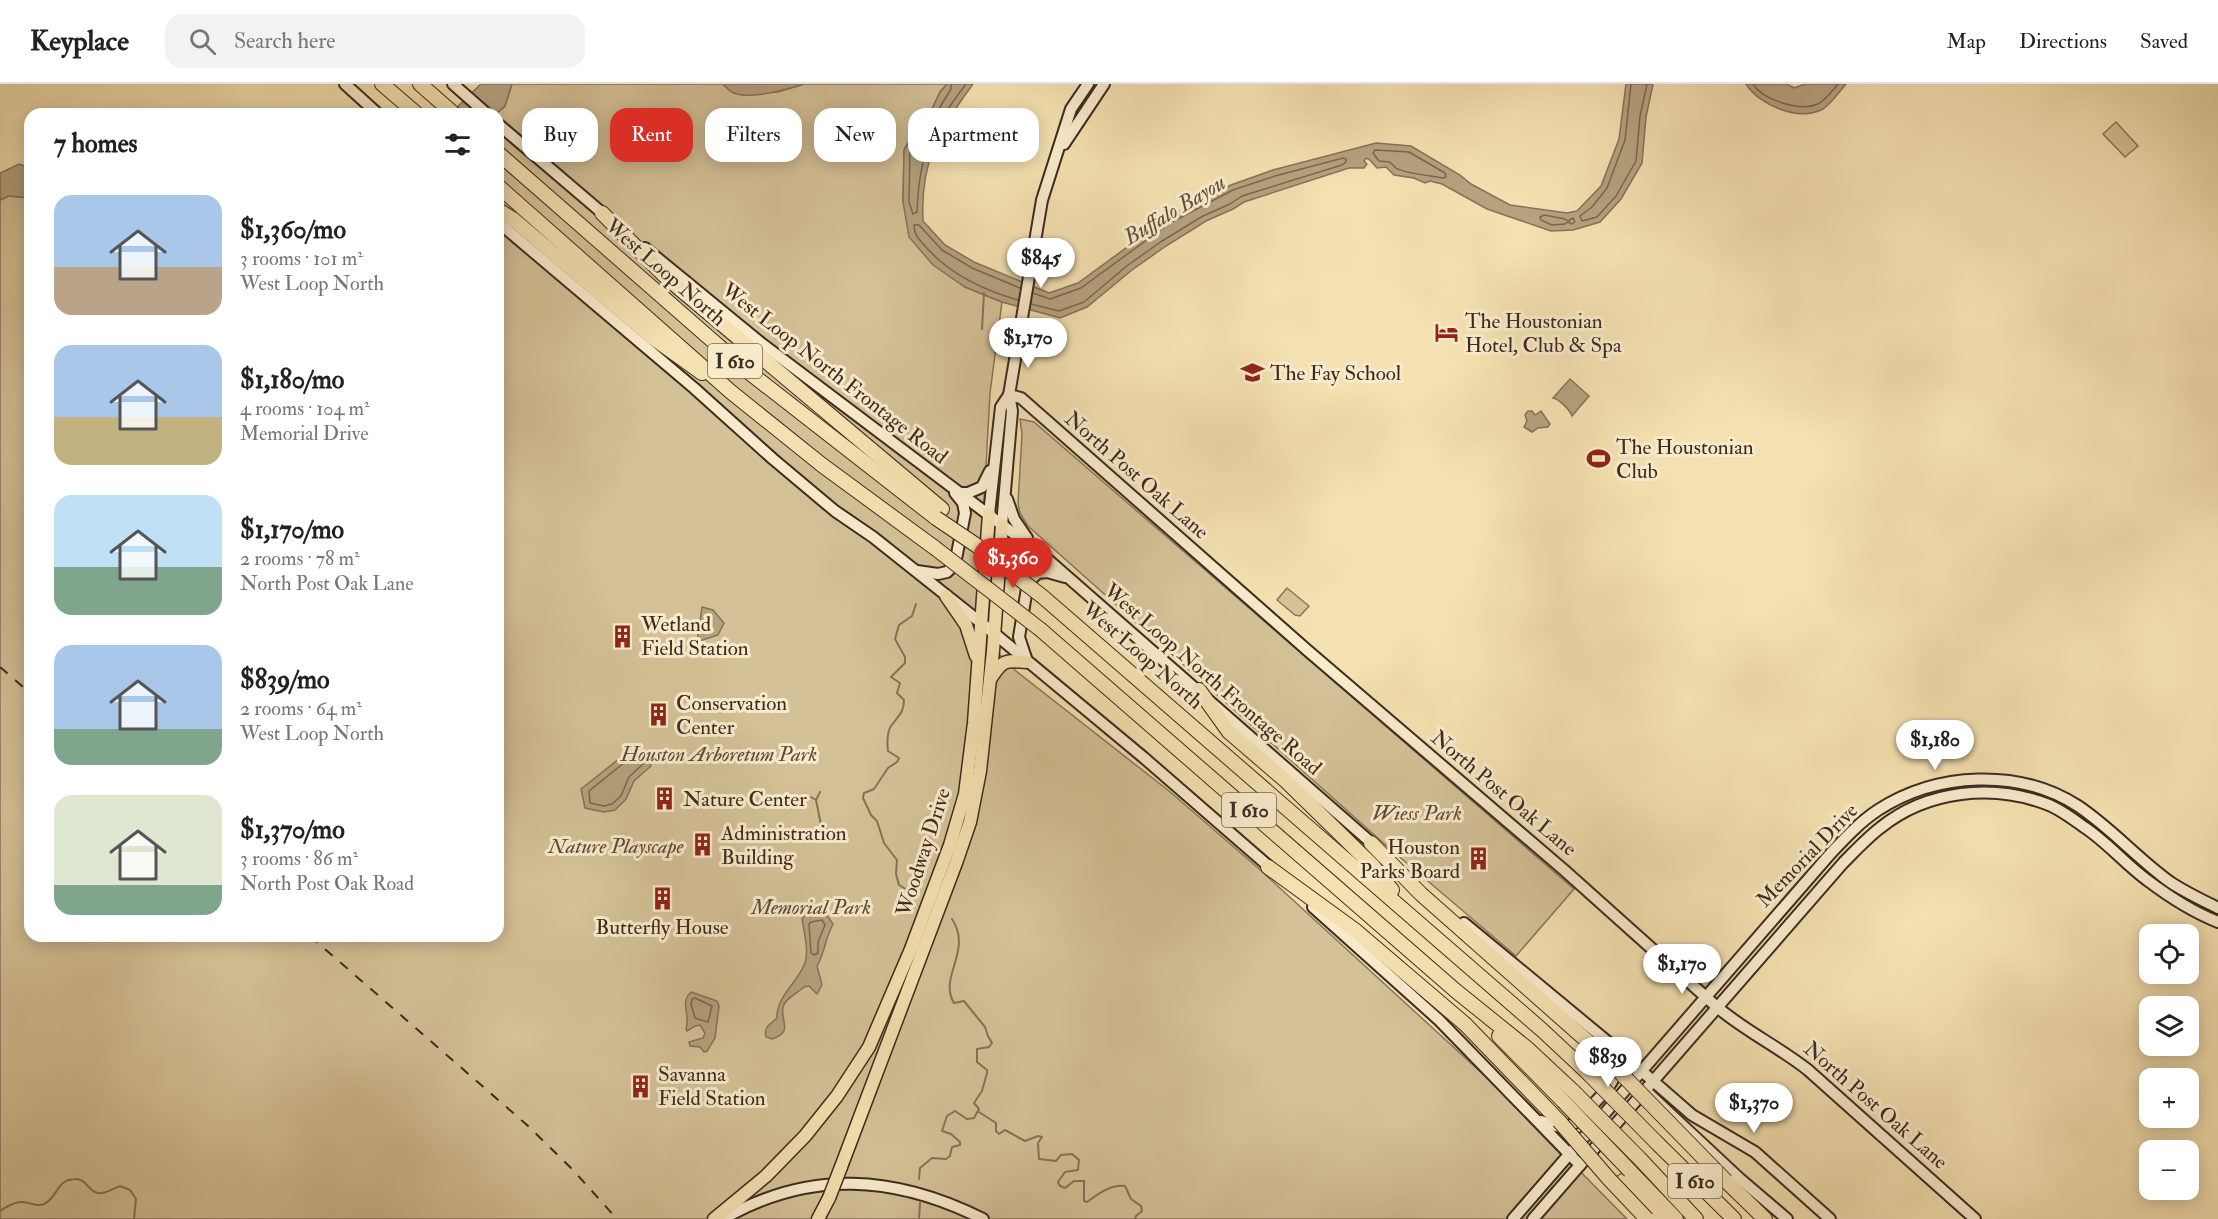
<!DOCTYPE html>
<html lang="en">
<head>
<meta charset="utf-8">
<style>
  :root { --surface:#fff; --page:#f2f2f2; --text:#222; --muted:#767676; --line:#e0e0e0; --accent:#d93025 }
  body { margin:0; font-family:"IM FELL Double Pica",serif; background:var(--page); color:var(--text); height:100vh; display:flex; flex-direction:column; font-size:22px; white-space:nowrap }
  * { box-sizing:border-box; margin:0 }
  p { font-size:20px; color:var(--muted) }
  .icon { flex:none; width:33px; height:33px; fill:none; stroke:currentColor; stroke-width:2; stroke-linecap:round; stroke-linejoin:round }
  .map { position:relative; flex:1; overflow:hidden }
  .panel { position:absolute; left:24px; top:24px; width:480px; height:834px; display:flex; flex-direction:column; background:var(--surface); border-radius:18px; box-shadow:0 3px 15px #0003 }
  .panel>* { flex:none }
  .top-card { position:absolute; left:522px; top:24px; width:570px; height:54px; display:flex; gap:12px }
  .controls { position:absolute; left:2139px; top:840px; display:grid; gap:12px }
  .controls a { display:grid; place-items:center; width:60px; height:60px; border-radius:12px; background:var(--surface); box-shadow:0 3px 15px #0003; font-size:30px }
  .price { position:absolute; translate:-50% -51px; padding:0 14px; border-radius:21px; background:#fff; color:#222; font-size:20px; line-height:39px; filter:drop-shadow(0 2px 3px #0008) }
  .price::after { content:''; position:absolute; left:50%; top:36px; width:18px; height:14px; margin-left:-9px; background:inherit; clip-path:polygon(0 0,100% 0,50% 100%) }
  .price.active { background:var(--accent); color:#fff }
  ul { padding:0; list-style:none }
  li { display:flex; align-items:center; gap:18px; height:150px; padding:0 30px }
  li span { display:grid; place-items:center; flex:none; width:168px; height:120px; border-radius:18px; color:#555 }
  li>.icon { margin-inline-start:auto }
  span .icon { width:72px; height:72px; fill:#fffc; stroke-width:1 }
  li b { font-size:26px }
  h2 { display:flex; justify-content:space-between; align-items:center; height:72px; padding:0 30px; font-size:26px }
  .chip { padding:0 21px; border-radius:18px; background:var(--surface); box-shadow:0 3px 15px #0003; font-size:21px; line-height:54px }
  .chip.active { background:var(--accent); color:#fff }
  header { display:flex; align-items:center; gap:36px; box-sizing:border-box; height:84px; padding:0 30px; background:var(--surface); border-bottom:2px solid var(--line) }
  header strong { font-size:28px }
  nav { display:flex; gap:33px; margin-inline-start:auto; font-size:21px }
  .search { width:420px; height:54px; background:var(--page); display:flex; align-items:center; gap:15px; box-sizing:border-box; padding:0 21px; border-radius:18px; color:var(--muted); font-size:22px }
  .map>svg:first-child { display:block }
</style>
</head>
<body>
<header>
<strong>Keyplace</strong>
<div class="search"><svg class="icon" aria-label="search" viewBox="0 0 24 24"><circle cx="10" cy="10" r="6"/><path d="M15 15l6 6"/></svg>Search here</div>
<nav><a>Map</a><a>Directions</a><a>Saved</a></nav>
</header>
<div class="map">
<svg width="2218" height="1135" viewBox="0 0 2218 1135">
  <rect width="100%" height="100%" fill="#f4e0b0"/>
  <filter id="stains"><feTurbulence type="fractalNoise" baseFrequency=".00333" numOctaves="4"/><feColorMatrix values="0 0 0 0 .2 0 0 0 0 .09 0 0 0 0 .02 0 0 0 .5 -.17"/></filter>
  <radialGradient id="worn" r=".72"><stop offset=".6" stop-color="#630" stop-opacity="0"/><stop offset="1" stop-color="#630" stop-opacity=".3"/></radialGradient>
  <g fill="#d5c197" stroke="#89765b" stroke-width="1.5">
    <path d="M512,0H723L734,9L778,8L804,0H947L940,8L932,25L920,39L904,66L903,118L965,203L1002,218L990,309L977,547L1016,587L1169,707L1257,783L1497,1003L1627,1135H0V116L9,112L30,114V852H498V30H496L505,22Z"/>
    <path d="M2116,38L2138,62L2125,73L2103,50Z"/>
    <path d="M1020,335L1034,338L1574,805L1516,872L1389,764L1028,442L1020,429L1018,420L1022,350Z"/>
    <path d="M1287,504L1309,522L1300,532L1295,531L1277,516Z"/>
  </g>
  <g fill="#b6a27f" stroke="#867259" stroke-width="1.5">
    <path d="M481,0H512L505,22L496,30H450Z"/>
    <path d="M723,0H804C788,5 750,16 734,9C730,8 726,3 723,0Z"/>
    <path d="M947,0H973C939,46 920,77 923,137L945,161L974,178L1049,209L1078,199L1167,134L1231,101L1273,86L1376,59L1411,62L1460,91L1471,100L1510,121L1567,129L1577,127L1601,102L1619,55L1626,0H1653L1646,33L1642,79L1621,115L1600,138L1573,146L1551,147L1487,125L1442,100L1430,97L1425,99L1414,94L1394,91L1386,83L1377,84L1370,76L1366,74L1364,77L1367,80L1364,84H1349L1244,118L1233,125L1206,137L1166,162L1132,186L1087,223L1060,234L1002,218L965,203L933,181L909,153L903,118L904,66L920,39L932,25L940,8Z"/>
    <path d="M1746,0H1787L1794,4L1805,0H1846C1839,8 1832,19 1823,25C1799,38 1759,21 1746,0Z"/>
    <path d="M19,80L30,84V114L9,112L0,116V89Z"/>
    <path d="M1570,295L1589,312L1572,332C1570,326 1559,315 1553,314Z"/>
    <path d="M1528,327H1532L1535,331L1541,327L1550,340L1548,343L1538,344L1532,348L1524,343L1527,337L1525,331Z"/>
    <path d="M702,523L713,526L724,539L718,551L697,558Z"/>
    <path d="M634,663C645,666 649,671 651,682L634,697L626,715L615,726L604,728L585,724L581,705Z"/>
    <path d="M809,826L811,831L815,832L821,828L828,833L833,840C825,855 825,868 817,882L822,901L817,910L809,902L804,903C798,909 785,914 783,923C780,937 794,948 772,955L766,953C763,943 771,940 777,934C776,913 798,898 805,879C809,866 804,848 802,835Z"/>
    <path d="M691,908L717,917L719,922L715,954L707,967L704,968L700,963L690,962L689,958L703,954L705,949L700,941L695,942L687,947L686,945C691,930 679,919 691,908Z"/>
  </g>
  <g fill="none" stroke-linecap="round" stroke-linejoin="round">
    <g stroke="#7a664f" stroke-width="1.5">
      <path d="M951,0V5L937,28L925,43L910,68L909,118L913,130L917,128C919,69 931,46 966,0"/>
      <path d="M1631,0L1625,56L1607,104L1592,123L1580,132L1582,137L1597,133L1616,112L1636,77L1640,32L1647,0"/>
      <path d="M1753,0C1763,16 1800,28 1818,20C1826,16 1832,7 1838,0"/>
      <path d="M1375,66L1409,68L1445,89L1446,93L1443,94C1434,92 1402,89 1396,84C1393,82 1392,79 1389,78L1379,77L1373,69Z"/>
      <path d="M1544,131L1565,135L1568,137L1573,134L1575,138L1572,140L1568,138L1565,140L1552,141L1541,136L1540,133Z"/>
      <path d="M1018,216C983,206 949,190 925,162C919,155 914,151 914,141H919L942,166L972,184L1020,204"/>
      <path d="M1031,220L1059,227L1084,218L1128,181L1162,157L1203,132L1230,120L1242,112L1342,81L1346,78V75L1343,74L1275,92L1233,106L1170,139L1081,204L1050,215L1033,209"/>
      <path d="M635,670L640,672L644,679L629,693L621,712L612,720L604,722L590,719L589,707Z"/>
      <path d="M822,836L825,841L818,858V869L814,871L811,869L809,840L811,838Z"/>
      <path d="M695,914L712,922L708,938L695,934L691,920L692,915Z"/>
    </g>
    <g stroke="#867259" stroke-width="2">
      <path d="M982,245L984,209"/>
      <path d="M820,708L816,716L811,713L816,716L821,741L827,745"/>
      <path d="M916,811L899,801L896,790L897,776L884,759L877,737L871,731L863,714L864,709L874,705L888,684L897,678L899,674L888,667C887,660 887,648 891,642C898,632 904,629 904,616L897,609L900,599L891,593L905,579V573L895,555L899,541L912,532L916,520"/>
      <path d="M979,1028L996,1039V1047L999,1050L1005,1046L1025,1057L1038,1052L1042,1053L1038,1059L1039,1075L1056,1077L1061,1071L1072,1070L1079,1076L1078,1086L1065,1088L1058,1098L1060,1102L1065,1104L1074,1097H1084V1117L1087,1118C1098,1110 1111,1100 1125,1102L1131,1115L1141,1122L1142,1127L1136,1132L1135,1135"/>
      <path d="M919,1095L920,1084L932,1074L946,1075L950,1072L952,1063L960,1061V1058L951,1050L942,1047L947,1032L955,1027L967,1035L974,1034L979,1025L974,1019L982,1007L987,989V986L977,978V965L989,963L992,959L988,952L985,943L964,917L954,919C938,893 973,867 952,835"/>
      <path d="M0,1127C7,1123 13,1118 21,1118C29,1117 36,1124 44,1120C59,1113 55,1096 75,1095C87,1094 89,1111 102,1109C108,1108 114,1104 120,1102L130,1106L136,1115L134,1135"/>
      <path d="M919,1135L920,1119"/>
    </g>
    <defs>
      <g id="secondary">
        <path d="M345,0L378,30"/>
        <path d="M453,0L487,30"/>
        <path d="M498,40L607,133"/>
        <path d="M1064,60L1104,0"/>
        <path d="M498,138L694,304L773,375L835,427L873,453L995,550L1143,673L1273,786"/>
        <path d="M645,164L761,259L1046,474L1375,762"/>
        <path d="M1009,311L1021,314L1307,566L1564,786L1717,923C1745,947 1779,963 1808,986L1975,1135"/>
        <path d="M959,409H968L982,403L990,387"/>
        <path d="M1007,415L1014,435L1027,454"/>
        <path d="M989,430L1001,323L1009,311"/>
        <path d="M1002,441L1012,327L1009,311L1042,116L1071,25L1088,0"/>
        <path d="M917,487L938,490L947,488L955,480L965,429L963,419L955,409"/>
        <path d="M1026,574L1019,553L1028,498L1038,489L1047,488L1065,493"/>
        <path d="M1313,823L1439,936L1580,1081"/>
        <path d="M1464,839L1614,963L1692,1031L1755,1068L1830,1135"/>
        <path d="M1649,1010L1739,1094L1787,1135"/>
        <path d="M1541,1037C1554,1042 1564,1047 1576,1038C1590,1022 1615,1003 1619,980"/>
        <path d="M723,1135C810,1085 895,1091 983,1135"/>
        <path d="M1513,1135L1831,769C1846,753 1860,738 1878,726C1937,688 2019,684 2078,722C2111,744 2138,775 2170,798C2185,808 2202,816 2218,824"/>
        <path d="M1533,1135L1843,779C1855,767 1867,754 1880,744C1927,706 1993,699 2049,721C2061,726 2073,735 2084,743C2107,758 2125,780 2147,796C2168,812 2193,828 2218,838"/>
      </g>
      <g id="primary">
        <path d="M946,512L966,541L976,572"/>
        <path d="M991,594C1004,574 1006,577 1027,578"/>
        <path d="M841,1083L956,779L970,738L980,687L993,567L1002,441"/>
        <path d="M714,1135L766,1092L805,1052L837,1012L869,963L911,865L950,761L965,710L974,639L989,430"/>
        <path d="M818,1135L829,1114"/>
      </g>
      <g id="highway">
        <path d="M382,0L417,30"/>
        <path d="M420,0L454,30"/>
        <path d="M498,69L746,286L936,434"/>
        <path d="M498,102L731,308L822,381L935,464"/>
        <path d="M498,126L514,136L652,253L702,289"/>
        <path d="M602,129L667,194L942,425"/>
        <path d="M1043,513L1542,946L1588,989"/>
        <path d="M1041,546L1456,907L1528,965L1573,1007"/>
        <path d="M1199,606L1229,648L1286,697L1373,782L1392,806"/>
        <path d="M1371,759L1421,810L1603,971"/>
        <path d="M1268,783L1356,847L1465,940L1559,1037"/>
        <path d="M1499,952L1563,1017"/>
        <path d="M1657,1059L1734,1135"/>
        <path d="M1641,1076L1696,1135"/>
        <path d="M1630,1087L1676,1135"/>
        <path d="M1623,1097L1662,1135"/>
        <path d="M1726,1097L1765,1135"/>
      </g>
    </defs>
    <use href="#secondary" stroke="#3d2b1f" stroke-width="14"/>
    <use href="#primary" stroke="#3d2b1f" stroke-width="15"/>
    <use href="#highway" stroke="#3d2b1f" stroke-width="16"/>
    <use href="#secondary" stroke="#f8ebcc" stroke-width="10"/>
    <use href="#primary" stroke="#f4e0b0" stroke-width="12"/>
    <use href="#highway" stroke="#f4e0b0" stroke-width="14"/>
    <g stroke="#3d2b1f" stroke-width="2" stroke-dasharray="10 10" stroke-linecap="butt">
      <path d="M0,583L30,609"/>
      <path d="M310,852L527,1041L573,1086L617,1135"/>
    </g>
    <defs>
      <path id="primary-bridge" d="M829,1114L841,1083"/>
      <g id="highway-bridge">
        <path d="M936,434L976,461L1043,513"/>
        <path d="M935,464L1041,546"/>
        <path d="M1603,971L1726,1097"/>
        <path d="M1588,989L1657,1059"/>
        <path d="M1573,1007L1641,1076"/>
        <path d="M1563,1017L1630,1087"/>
        <path d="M1559,1037L1609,1095L1647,1135"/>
      </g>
    </defs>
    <use href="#primary-bridge" stroke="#3d2b1f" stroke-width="15" stroke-linecap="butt"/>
    <use href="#highway-bridge" stroke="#3d2b1f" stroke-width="16" stroke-linecap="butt"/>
    <use href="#primary-bridge" stroke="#f4e0b0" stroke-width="12"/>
    <use href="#highway-bridge" stroke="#f4e0b0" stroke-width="14"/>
  </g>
  <defs>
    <symbol id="hotel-bare" viewBox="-9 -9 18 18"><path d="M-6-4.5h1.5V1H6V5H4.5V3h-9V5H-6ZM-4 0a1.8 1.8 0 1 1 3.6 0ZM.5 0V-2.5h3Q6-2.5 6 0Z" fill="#8f2418" stroke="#f8ebcc" stroke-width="2.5" paint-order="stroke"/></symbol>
    <symbol id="school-bare" viewBox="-9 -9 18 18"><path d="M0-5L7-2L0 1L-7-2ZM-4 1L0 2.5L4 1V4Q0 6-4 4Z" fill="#8f2418" stroke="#f8ebcc" stroke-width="2.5" paint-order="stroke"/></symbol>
    <symbol id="stadium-bare" viewBox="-9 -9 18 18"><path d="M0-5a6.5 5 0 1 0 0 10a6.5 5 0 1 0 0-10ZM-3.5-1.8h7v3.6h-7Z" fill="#8f2418" stroke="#f8ebcc" stroke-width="2.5" paint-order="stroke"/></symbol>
    <symbol id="building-bare" viewBox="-9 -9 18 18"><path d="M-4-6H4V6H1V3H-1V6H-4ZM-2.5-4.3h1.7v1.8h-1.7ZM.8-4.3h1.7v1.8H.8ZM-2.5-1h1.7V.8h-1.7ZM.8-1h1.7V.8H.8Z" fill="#8f2418" stroke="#f8ebcc" stroke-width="2.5" paint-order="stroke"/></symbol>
  </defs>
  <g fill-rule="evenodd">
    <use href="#hotel-bare" x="1430" y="232" width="33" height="33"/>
    <use href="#school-bare" x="1236" y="272" width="33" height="33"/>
    <use href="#stadium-bare" x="1582" y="358" width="33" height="33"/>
    <use href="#building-bare" x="606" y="536" width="33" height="33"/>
    <use href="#building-bare" x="642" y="614" width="33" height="33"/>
    <use href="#building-bare" x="648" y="698" width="33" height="33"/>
    <use href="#building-bare" x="686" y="744" width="33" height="33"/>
    <use href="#building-bare" x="1462" y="758" width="33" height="33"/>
    <use href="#building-bare" x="646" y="798" width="33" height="33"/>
    <use href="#building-bare" x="624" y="986" width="33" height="33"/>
  </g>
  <g text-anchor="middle" stroke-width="6" stroke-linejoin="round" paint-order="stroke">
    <g fill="#f8ebcc" stroke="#756553" stroke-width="1.5">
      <rect x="708" y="260" width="54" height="34" rx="4.5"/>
      <rect x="1222" y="709" width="54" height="34" rx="4.5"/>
      <rect x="1668" y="1080" width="54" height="34" rx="4.5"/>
    </g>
    <g font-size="20" font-weight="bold" fill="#3d2b1f">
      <text x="735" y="284">I 610</text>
      <text x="1249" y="733">I 610</text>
      <text x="1695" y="1104">I 610</text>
    </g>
    <g font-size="21" fill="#3d2b1f" stroke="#f8ebcc">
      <text transform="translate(666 188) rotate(41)" y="7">West Loop North</text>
      <text transform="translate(835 289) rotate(38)" y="7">West Loop North Frontage Road</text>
      <text transform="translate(1137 391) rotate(41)" y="7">North Post Oak Lane</text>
      <text transform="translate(1143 571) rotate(41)" y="7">West Loop North</text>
      <text transform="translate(1213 595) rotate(41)" y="7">West Loop North Frontage Road</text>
      <text transform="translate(1504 709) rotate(40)" y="7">North Post Oak Lane</text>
      <text transform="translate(923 768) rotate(-72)" y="7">Woodway Drive</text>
      <text transform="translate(1807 771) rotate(-46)" y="7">Memorial Drive</text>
      <text transform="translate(1876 1021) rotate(41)" y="7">North Post Oak Lane</text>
    </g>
    <g font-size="21" fill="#3d2b1f" stroke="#f8ebcc" text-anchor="start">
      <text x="1465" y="244">The Houstonian<tspan x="1465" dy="24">Hotel, Club &amp; Spa</tspan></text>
      <text x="1270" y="296">The Fay School</text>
      <text x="1616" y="370">The Houstonian<tspan x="1616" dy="24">Club</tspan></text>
      <text x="641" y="547">Wetland<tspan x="641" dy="24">Field Station</tspan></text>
      <text x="676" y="626">Conservation<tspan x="676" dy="24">Center</tspan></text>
      <text x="683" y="722">Nature Center</text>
      <text x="721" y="756">Administration<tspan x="721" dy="24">Building</tspan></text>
      <text x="1460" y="770" text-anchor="end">Houston<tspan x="1460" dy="24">Parks Board</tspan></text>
      <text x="662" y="850" text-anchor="middle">Butterfly House</text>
      <text x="658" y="997">Savanna<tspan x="658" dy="24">Field Station</tspan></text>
    </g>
    <g font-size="21" font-style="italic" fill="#5b4937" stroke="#f8ebcc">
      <text x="719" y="677">Houston Arboretum Park</text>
      <text x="1417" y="736">Wiess Park</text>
      <text x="616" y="769">Nature Playscape</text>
      <text x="811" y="830">Memorial Park</text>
    </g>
    <g font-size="22" font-style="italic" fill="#614f3c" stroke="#f8ebcc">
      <text transform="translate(1174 125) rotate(-31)" y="8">Buffalo Bayou</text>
    </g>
  </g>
  <rect width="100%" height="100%" filter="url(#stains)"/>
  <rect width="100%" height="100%" fill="url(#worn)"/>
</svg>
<div class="controls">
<a><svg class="icon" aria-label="locate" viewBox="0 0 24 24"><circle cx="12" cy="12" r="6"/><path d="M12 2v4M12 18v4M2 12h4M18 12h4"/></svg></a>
<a><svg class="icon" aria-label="layers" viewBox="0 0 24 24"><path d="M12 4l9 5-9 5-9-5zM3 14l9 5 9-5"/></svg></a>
<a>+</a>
<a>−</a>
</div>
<b class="price" style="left:1041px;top:205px">$845</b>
<b class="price" style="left:1028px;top:285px">$1,170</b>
<b class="price active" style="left:1013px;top:505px">$1,360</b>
<b class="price" style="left:1935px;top:687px">$1,180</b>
<b class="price" style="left:1682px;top:911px">$1,170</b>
<b class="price" style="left:1608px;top:1004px">$839</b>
<b class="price" style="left:1754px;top:1050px">$1,370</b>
<div class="top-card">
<a class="chip">Buy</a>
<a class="chip active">Rent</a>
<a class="chip">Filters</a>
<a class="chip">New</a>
<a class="chip">Apartment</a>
</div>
<section class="panel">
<h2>7 homes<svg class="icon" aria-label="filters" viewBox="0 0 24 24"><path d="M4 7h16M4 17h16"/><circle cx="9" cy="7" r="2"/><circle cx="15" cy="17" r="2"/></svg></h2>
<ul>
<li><span style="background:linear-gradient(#a9c7e8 60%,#b9a48a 0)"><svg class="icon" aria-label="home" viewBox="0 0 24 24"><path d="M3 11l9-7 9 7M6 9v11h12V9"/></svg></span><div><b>$1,360/mo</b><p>3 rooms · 101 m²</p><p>West Loop North</p></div></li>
<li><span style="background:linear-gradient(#a9c7e8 60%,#c2b280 0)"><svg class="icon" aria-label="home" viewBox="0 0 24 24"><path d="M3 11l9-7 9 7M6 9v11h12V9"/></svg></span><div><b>$1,180/mo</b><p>4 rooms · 104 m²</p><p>Memorial Drive</p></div></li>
<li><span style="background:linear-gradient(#bfe0f5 60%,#7fa58c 0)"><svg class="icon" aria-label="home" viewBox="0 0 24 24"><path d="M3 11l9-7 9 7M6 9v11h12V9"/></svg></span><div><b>$1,170/mo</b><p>2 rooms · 78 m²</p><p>North Post Oak Lane</p></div></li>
<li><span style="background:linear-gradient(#a9c7e8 70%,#7fa58c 0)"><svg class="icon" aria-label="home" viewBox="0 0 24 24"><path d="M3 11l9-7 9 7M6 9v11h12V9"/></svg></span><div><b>$839/mo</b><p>2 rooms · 64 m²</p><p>West Loop North</p></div></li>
<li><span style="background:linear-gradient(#dfe7d0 75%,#7fa58c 0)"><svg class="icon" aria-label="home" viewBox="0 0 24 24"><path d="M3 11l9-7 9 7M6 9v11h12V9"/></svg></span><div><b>$1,370/mo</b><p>3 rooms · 86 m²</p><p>North Post Oak Road</p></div></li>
</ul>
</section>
</div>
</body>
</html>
